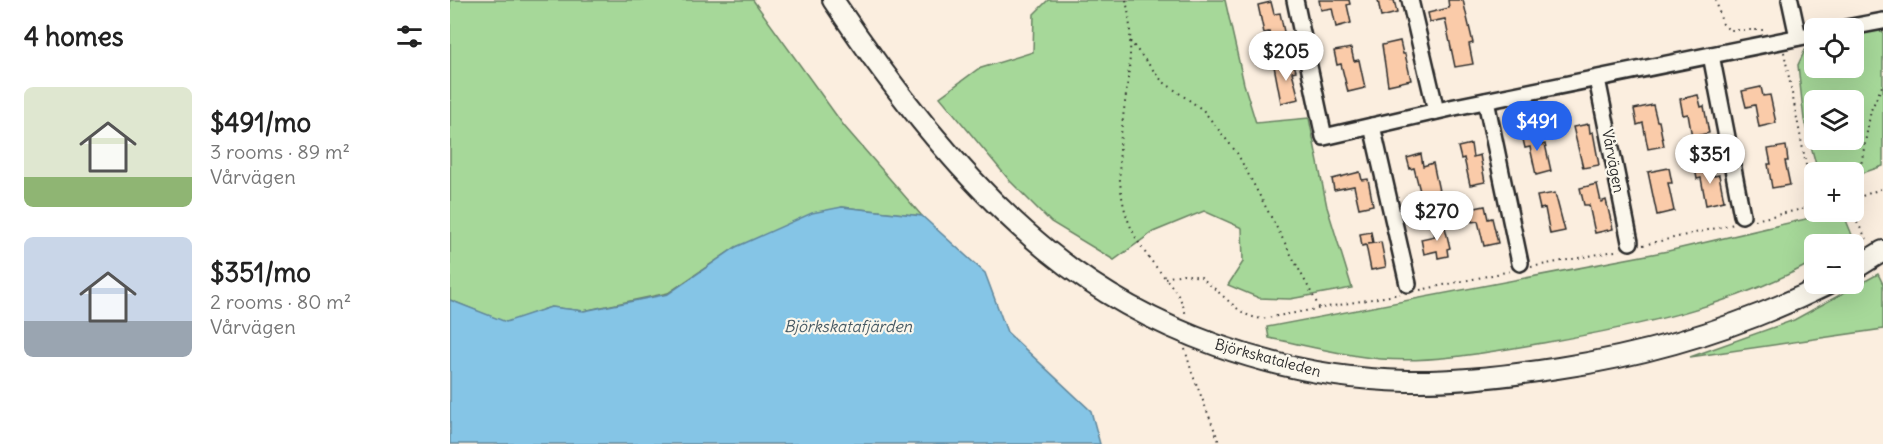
<!DOCTYPE html>
<html lang="en">
<head>
<meta charset="utf-8">
<style>
  :root { --surface:#fff; --page:#f2f2f2; --text:#222; --muted:#767676; --accent:#2563eb }
  body { margin:0; font-family:Delius,sans-serif; background:var(--page); color:var(--text); height:100vh; display:flex; flex-direction:column; font-size:22px; white-space:nowrap }
  * { box-sizing:border-box; margin:0 }
  p { font-size:20px; color:var(--muted) }
  .icon { flex:none; width:33px; height:33px; fill:none; stroke:currentColor; stroke-width:2; stroke-linecap:round; stroke-linejoin:round }
  .map { position:relative; flex:1; overflow:hidden }
  .sheet { display:flex; flex-direction:column; background:var(--surface); width:450px }
  .sheet>* { flex:none }
  .fabs { position:absolute; left:1354px; top:18px; display:grid; gap:12px }
  .fabs a { display:grid; place-items:center; width:60px; height:60px; border-radius:9px; background:var(--surface); box-shadow:0 6px 24px #0002; font-size:30px }
  .price { position:absolute; translate:-50% -51px; padding:0 14px; border-radius:21px; background:#fff; color:#222; font-size:20px; line-height:39px; filter:drop-shadow(0 2px 3px #0008) }
  .price::after { content:''; position:absolute; left:50%; top:36px; width:18px; height:14px; margin-left:-9px; background:inherit; clip-path:polygon(0 0,100% 0,50% 100%) }
  .price.active { background:var(--accent); color:#fff }
  ul { padding:0; list-style:none }
  li { display:flex; align-items:center; gap:18px; height:150px; padding:0 24px }
  li span { display:grid; place-items:center; flex:none; width:168px; height:120px; border-radius:9px; color:#555 }
  li>.icon { margin-inline-start:auto }
  span .icon { width:72px; height:72px; fill:#fffc; stroke-width:1 }
  li b { font-size:26px }
  h2 { display:flex; justify-content:space-between; align-items:center; height:72px; padding:0 24px; font-size:26px }
  main { display:flex; flex:1; min-height:0 }
  .map>svg:first-child { display:block }
</style>
</head>
<body>
<main>
<section class="sheet">
<h2>4 homes<svg class="icon" aria-label="filters" viewBox="0 0 24 24"><path d="M4 7h16M4 17h16"/><circle cx="9" cy="7" r="2"/><circle cx="15" cy="17" r="2"/></svg></h2>
<ul>
<li><span style="background:linear-gradient(#dfe7d0 75%,#8fb573 0)"><svg class="icon" aria-label="home" viewBox="0 0 24 24"><path d="M3 11l9-7 9 7M6 9v11h12V9"/></svg></span><div><b>$491/mo</b><p>3 rooms · 89 m²</p><p>Vårvägen</p></div></li>
<li><span style="background:linear-gradient(#c9d6e8 70%,#9aa5b1 0)"><svg class="icon" aria-label="home" viewBox="0 0 24 24"><path d="M3 11l9-7 9 7M6 9v11h12V9"/></svg></span><div><b>$351/mo</b><p>2 rooms · 80 m²</p><p>Vårvägen</p></div></li>
</ul>
</section>
<div class="map">
<svg width="1433" height="444" viewBox="0 0 1433 444">
  <rect width="100%" height="100%" fill="#fbeedf"/>
  <filter id="ink" filterUnits="userSpaceOnUse"><feTurbulence type="fractalNoise" baseFrequency=".0167" numOctaves="2"/><feDisplacementMap in="SourceGraphic" scale="12" xChannelSelector="R" yChannelSelector="G"/><feConvolveMatrix kernelMatrix="1 2 1 2 8 2 1 2 1" color-interpolation-filters="sRGB"/></filter>
  <g filter="url(#ink)">
    <g fill="#a6d899" stroke="#688262" stroke-width="1.5" fill-rule="evenodd">
      <path d="M0,0H303L394,126L472,216L392,207L286,247L218,293L133,311L101,307L56,323L0,300Z"/>
      <path d="M598,0H775L794,84L806,123L859,118L877,207L902,288L840,299L809,298L778,285L793,262L792,228L754,211L703,232L664,260L601,222L560,181L490,97L528,69L583,52L584,14Z"/>
      <path d="M1433,29V166L1404,176V172H1368L1354,120L1348,65L1355,50L1365,46V68H1404V36ZM1365,100H1404V140H1365Z"/>
      <path d="M1386,212L1394,215L1404,240L1395,244H1365V261C1280,307 1187,326 1093,343C1039,352 985,363 931,359C896,356 854,345 819,338L817,327L1218,251Z"/>
      <path d="M1428,274L1433,284V329L1240,357L1344,320Z"/>
    </g>
    <path fill="#85c5e6" stroke="#61879b" stroke-width="1.5" d="M392,207L472,216L535,273L557,332L641,411L650,444H0V300L56,322L101,307L134,311L218,294L286,247L362,213Z"/>
    <g fill="#facba9" stroke="#2b2b2b" stroke-width="1.5">
      <path d="M869,0H899L900,4L897,5L901,23L886,27L882,8L871,10Z"/>
      <path d="M928,0H944L947,13L931,17Z"/>
      <path d="M998,0H1013L1023,43L1019,44L1023,64L1005,67L995,19L980,22L978,13L999,8Z"/>
      <path d="M821,2L824,14L830,13L836,41L821,44L819,32L814,33L808,5Z"/>
      <path d="M950,41L953,54H955L961,80L938,85L932,45Z"/>
      <path d="M901,48L904,61L909,60L915,88L898,92L891,64L887,65L884,51Z"/>
      <path d="M843,62L846,71L842,72L849,99L831,103L824,66Z"/>
      <path d="M1311,87L1313,96L1320,95L1326,123L1309,127L1305,105L1296,107L1292,91Z"/>
      <path d="M1248,95L1251,107L1254,106L1259,133L1242,137L1238,114L1233,115L1230,99Z"/>
      <path d="M1203,105L1207,121H1209L1214,146L1198,149L1193,123L1187,125L1184,109Z"/>
      <path d="M1139,124L1140,133L1143,132L1149,165L1133,168L1123,127Z"/>
      <path d="M1089,131L1092,145L1095,144L1101,171L1086,175L1080,147L1075,148L1072,135Z"/>
      <path d="M1021,144L1023,157L1030,155L1035,182L1020,185L1014,158L1011,159L1008,147Z"/>
      <path d="M1336,146L1338,161H1335L1340,185L1322,188L1318,164H1321L1318,149Z"/>
      <path d="M971,154L973,166L983,163L989,191L971,195L964,168L960,169L957,158Z"/>
      <path d="M1262,165L1264,176L1269,175L1274,201L1256,205L1251,178L1247,179L1245,168Z"/>
      <path d="M1219,168L1222,183H1218L1224,211L1207,215L1198,172Z"/>
      <path d="M910,172L912,180L918,179L923,205L909,208L904,186L884,190L882,179Z"/>
      <path d="M1147,184L1151,202L1156,200L1163,229L1145,233L1139,205H1134L1130,188Z"/>
      <path d="M1105,193L1115,231L1100,234L1095,208L1090,209L1087,196Z"/>
      <path d="M1035,206L1038,219L1042,218L1048,243L1034,246L1028,221L1022,222L1020,209Z"/>
      <path d="M994,223L1000,248L997,249L998,256L988,258L987,251L974,254L971,239L985,236L982,225Z"/>
      <path d="M921,232L923,243L918,244L931,242L936,267L921,270L916,245L912,246L910,234Z"/>
    </g>
    <g fill="none" stroke-linecap="round" stroke-linejoin="round">
      <defs>
        <g id="minor">
          <path d="M845,0L874,137L1005,107L1365,34"/>
          <path d="M960,0L986,111"/>
          <path d="M1340,0L1348,37"/>
          <path d="M1396,28L1433,21"/>
          <path d="M1261,55L1292,215"/>
          <path d="M1147,79L1180,242"/>
          <path d="M1036,101L1070,263"/>
          <path d="M922,126L958,284"/>
        </g>
        <g id="major">
          <path d="M383,0C441,87 517,185 598,251C697,332 829,378 957,381C1008,382 1058,376 1108,368C1202,354 1293,326 1378,284"/>
          <path d="M1404,269L1433,251"/>
        </g>
      </defs>
      <use href="#minor" stroke="#2b2b2b" stroke-width="20"/>
      <use href="#major" stroke="#2b2b2b" stroke-width="24"/>
      <g stroke="#2b2b2b" stroke-width="2" stroke-dasharray="1.5 4.5" stroke-linecap="butt">
        <path d="M676,0C678,10 680,21 680,32C683,88 661,145 673,202C677,224 689,246 703,263C716,280 733,295 736,317"/>
        <path d="M1266,0L1272,23L1279,30H1317"/>
        <path d="M680,41L712,81L753,110L787,153L870,309"/>
        <path d="M1334,52L1364,206"/>
        <path d="M1405,198L1421,110L1433,84"/>
        <path d="M1407,198L1433,188"/>
        <path d="M1401,212L1419,243"/>
        <path d="M1305,220L1365,206"/>
        <path d="M1193,245L1284,224"/>
        <path d="M1081,267L1170,250"/>
        <path d="M715,278L733,274L751,277L789,310L799,316L811,319L950,294"/>
        <path d="M970,290L1061,271"/>
        <path d="M735,349L742,373L770,444"/>
      </g>
      <use href="#minor" stroke="#fbf7ec" stroke-width="15"/>
      <use href="#major" stroke="#fbf7ec" stroke-width="20"/>
    </g>
  </g>
  <g text-anchor="middle" stroke-width="4.5" stroke-linejoin="round" paint-order="stroke">
    <g font-size="15" fill="#2b2b2b" stroke="#fbf7ec">
      <text transform="translate(1163 161) rotate(79)" y="5">Vårvägen</text>
      <text transform="translate(818 358) rotate(15)" y="5">Björkskataleden</text>
    </g>
    <g font-size="16" font-style="italic" fill="#465963" stroke="#fbf7ec">
      <text x="398" y="332">Björkskatafjärden</text>
    </g>
  </g>
</svg>
<div class="fabs">
<a><svg class="icon" aria-label="locate" viewBox="0 0 24 24"><circle cx="12" cy="12" r="6"/><path d="M12 2v4M12 18v4M2 12h4M18 12h4"/></svg></a>
<a><svg class="icon" aria-label="layers" viewBox="0 0 24 24"><path d="M12 4l9 5-9 5-9-5zM3 14l9 5 9-5"/></svg></a>
<a>+</a>
<a>−</a>
</div>
<b class="price" style="left:836px;top:82px">$205</b>
<b class="price active" style="left:1087px;top:152px">$491</b>
<b class="price" style="left:1260px;top:185px">$351</b>
<b class="price" style="left:987px;top:242px">$270</b>
</div>
</main>
</body>
</html>
